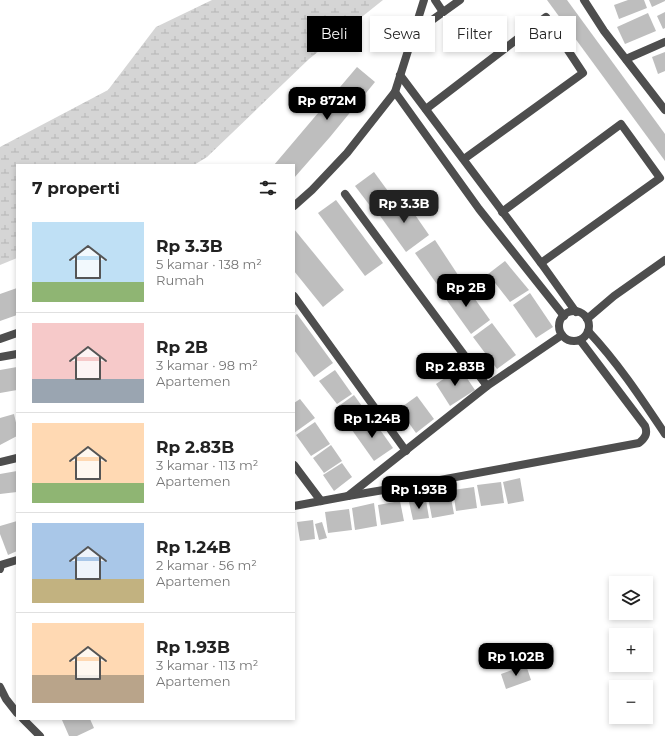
<!DOCTYPE html>
<html lang="id">
<head>
<meta charset="utf-8">
<style>
  :root { --surface:#fff; --page:#f2f2f2; --text:#222; --muted:#767676; --line:#e0e0e0; --accent:#000 }
  body { margin:0; font-family:Montserrat,sans-serif; background:var(--page); color:var(--text); height:100vh; display:flex; flex-direction:column; font-size:15px; white-space:nowrap }
  * { box-sizing:border-box; margin:0 }
  p { font-size:13px; color:var(--muted) }
  .icon { flex:none; width:22px; height:22px; fill:none; stroke:currentColor; stroke-width:2; stroke-linecap:round; stroke-linejoin:round }
  .map { position:relative; flex:1; overflow:hidden }
  .details { position:absolute; left:16px; top:164px; width:279px; height:556px; display:flex; flex-direction:column; background:var(--surface); border-radius:0px; box-shadow:0 2px 6px #0003 }
  .details>* { flex:none }
  .top-card { position:absolute; left:307px; top:16px; width:298px; height:36px; display:flex; gap:8px }
  .controls { position:absolute; left:609px; top:576px; display:grid; gap:8px }
  .controls a { display:grid; place-items:center; width:44px; height:44px; border-radius:0px; background:var(--surface); box-shadow:0 2px 6px #0003; font-size:20px }
  .price { position:absolute; translate:-50% -34px; padding:0 9px; border-radius:8px; background:var(--accent); color:#fff; font-size:13px; line-height:26px; filter:drop-shadow(0 1px 2px #0008) }
  .price::after { content:''; position:absolute; left:50%; top:24px; width:12px; height:9px; margin-left:-6px; background:inherit; clip-path:polygon(0 0,100% 0,50% 100%) }
  .price.selected { background:#222; color:#fff }
  ul { padding:0; list-style:none }
  li { display:flex; align-items:center; gap:12px; height:100px; padding:0 16px }
  li+li { border-top:1px solid var(--line) }
  li span { display:grid; place-items:center; flex:none; width:112px; height:80px; border-radius:0px; color:#555 }
  li>.icon { margin-inline-start:auto }
  span .icon { width:48px; height:48px; fill:#fffc; stroke-width:1 }
  li b { font-size:17px }
  h2 { display:flex; justify-content:space-between; align-items:center; height:48px; padding:0 16px; font-size:17px }
  .pill { padding:0 14px; border-radius:0px; background:var(--surface); box-shadow:0 2px 6px #0003; font-size:14px; line-height:36px }
  .pill.selected { background:var(--accent); color:#fff }
  .map>svg:first-child { display:block }
</style>
</head>
<body>
<div class="map">
<svg width="665" height="736" viewBox="0 0 665 736">
  <defs>
    <pattern id="wetland-marsh" width="20" height="14" patternUnits="userSpaceOnUse"><rect width="20" height="14" fill="#d5d5d5"/><path d="M1 5h8M5 5V1M11 12h8M15 12V8" fill="none" stroke="#b5b5b5"/></pattern>
  </defs>
  <rect width="100%" height="100%" fill="#fff"/>
  <path fill="url(#wetland-marsh)" d="M212,0H383L309,59L207,157L194,165H17V258L0,265V147L108,90L156,27Z"/>
  <g fill="#bebebe">
    <path d="M547,0H567L665,134V161Z"/>
    <path d="M628,0H644L647,8L619,19L614,5Z"/>
    <path d="M649,0H665V1L652,7Z"/>
    <path d="M665,12V28L663,29L657,16Z"/>
    <path d="M648,13L656,31L625,44L617,27Z"/>
    <path d="M665,52V71L658,74L652,57Z"/>
    <path d="M357,67L375,82L330,137L294,178V165H274Z"/>
    <path d="M374,172L393,198L374,211L355,186Z"/>
    <path d="M402,196L429,235L406,252L378,213Z"/>
    <path d="M336,200L383,263L365,276L318,213Z"/>
    <path d="M294,229L344,290L323,307L294,271Z"/>
    <path d="M435,240L460,278L441,290L415,253Z"/>
    <path d="M505,261L529,290L510,302L488,274Z"/>
    <path d="M462,281L490,320L471,334L443,295Z"/>
    <path d="M17,288V315L0,321V294Z"/>
    <path d="M530,293L553,327L536,338L513,305Z"/>
    <path d="M297,314L333,363L314,377L294,350V316Z"/>
    <path d="M492,323L516,355L497,369L473,337Z"/>
    <path d="M17,367V390L0,393V370Z"/>
    <path d="M460,368L475,390L450,406L436,384Z"/>
    <path d="M335,370L352,394L337,404L319,381Z"/>
    <path d="M354,395L369,416L351,428L336,408Z"/>
    <path d="M417,396L434,419L416,433L399,409Z"/>
    <path d="M300,399L315,418L294,433V403Z"/>
    <path d="M14,414L17,427V436L0,445V418Z"/>
    <path d="M371,417L393,448L374,461L352,430Z"/>
    <path d="M315,422L330,444L311,456L296,435Z"/>
    <path d="M331,445L342,461L324,473L313,458Z"/>
    <path d="M342,463L352,477L334,491L323,475Z"/>
    <path d="M17,471V492L0,494V474Z"/>
    <path d="M520,478L524,501L508,504L503,482Z"/>
    <path d="M501,482L504,503L481,506L477,485Z"/>
    <path d="M474,487L477,508L456,511L453,490Z"/>
    <path d="M450,493L454,514L432,518L428,497Z"/>
    <path d="M426,500L429,518L413,520L409,502Z"/>
    <path d="M400,501L404,521L381,525L378,505Z"/>
    <path d="M374,503L377,526L355,530L352,508Z"/>
    <path d="M349,509L352,530L328,533L325,512Z"/>
    <path d="M313,520L315,539L300,541L297,522Z"/>
    <path d="M17,521V551L8,555L0,534V526Z"/>
    <path d="M322,522L327,538L319,540L315,524Z"/>
    <path d="M526,665L531,680L506,689L501,674Z"/>
    <path d="M63,719H90L94,728L77,736H69L62,720Z"/>
  </g>
  <g fill="none" stroke-linecap="round" stroke-linejoin="round">
    <g stroke="#4e4e4e" stroke-width="8">
      <path d="M435,0L443,12"/>
      <path d="M584,0L604,31L665,110"/>
      <path d="M414,33L460,0"/>
      <path d="M626,59L665,42"/>
      <path d="M400,75L541,263L576,312"/>
      <path d="M395,92L479,209L564,316"/>
      <path d="M426,109L546,17L583,73L464,159"/>
      <path d="M345,194L487,386"/>
      <path d="M294,206L312,190L347,153L395,92L424,0"/>
      <path d="M502,212L621,124L660,178L541,263"/>
      <path d="M294,296L406,451"/>
      <circle cx="574" cy="326" r="15"/>
      <path d="M587,319L614,296L665,260"/>
      <path d="M588,331C618,363 641,398 665,434"/>
      <path d="M0,339L17,333"/>
      <path d="M0,357L17,354"/>
      <path d="M0,462L17,458"/>
      <path d="M294,465L321,501"/>
      <path d="M348,496L413,485L639,443C645,438 648,434 645,426L580,340"/>
      <path d="M294,506L348,496L487,386L562,335"/>
      <path d="M0,569L1,565L17,560"/>
      <path d="M0,687L6,699L17,713"/>
      <path d="M23,719L40,736"/>
    </g>
  </g>
</svg>
<div class="controls">
<a><svg class="icon" aria-label="layers" viewBox="0 0 24 24"><path d="M12 4l9 5-9 5-9-5zM3 14l9 5 9-5"/></svg></a>
<a>+</a>
<a>−</a>
</div>
<b class="price" style="left:327px;top:121px">Rp 872M</b>
<b class="price selected" style="left:404px;top:224px">Rp 3.3B</b>
<b class="price" style="left:466px;top:308px">Rp 2B</b>
<b class="price" style="left:455px;top:387px">Rp 2.83B</b>
<b class="price" style="left:372px;top:439px">Rp 1.24B</b>
<b class="price" style="left:419px;top:510px">Rp 1.93B</b>
<b class="price" style="left:516px;top:677px">Rp 1.02B</b>
<div class="top-card">
<a class="pill selected">Beli</a>
<a class="pill">Sewa</a>
<a class="pill">Filter</a>
<a class="pill">Baru</a>
</div>
<section class="details">
<h2>7 properti<svg class="icon" aria-label="filters" viewBox="0 0 24 24"><path d="M4 7h16M4 17h16"/><circle cx="9" cy="7" r="2"/><circle cx="15" cy="17" r="2"/></svg></h2>
<ul>
<li><span style="background:linear-gradient(#bfe0f5 75%,#8fb573 0)"><svg class="icon" aria-label="home" viewBox="0 0 24 24"><path d="M3 11l9-7 9 7M6 9v11h12V9"/></svg></span><div><b>Rp 3.3B</b><p>5 kamar · 138 m²</p><p>Rumah</p></div></li>
<li><span style="background:linear-gradient(#f6c9c9 70%,#9aa5b1 0)"><svg class="icon" aria-label="home" viewBox="0 0 24 24"><path d="M3 11l9-7 9 7M6 9v11h12V9"/></svg></span><div><b>Rp 2B</b><p>3 kamar · 98 m²</p><p>Apartemen</p></div></li>
<li><span style="background:linear-gradient(#ffd9b3 75%,#8fb573 0)"><svg class="icon" aria-label="home" viewBox="0 0 24 24"><path d="M3 11l9-7 9 7M6 9v11h12V9"/></svg></span><div><b>Rp 2.83B</b><p>3 kamar · 113 m²</p><p>Apartemen</p></div></li>
<li><span style="background:linear-gradient(#a9c7e8 70%,#c2b280 0)"><svg class="icon" aria-label="home" viewBox="0 0 24 24"><path d="M3 11l9-7 9 7M6 9v11h12V9"/></svg></span><div><b>Rp 1.24B</b><p>2 kamar · 56 m²</p><p>Apartemen</p></div></li>
<li><span style="background:linear-gradient(#ffd9b3 65%,#b9a48a 0)"><svg class="icon" aria-label="home" viewBox="0 0 24 24"><path d="M3 11l9-7 9 7M6 9v11h12V9"/></svg></span><div><b>Rp 1.93B</b><p>3 kamar · 113 m²</p><p>Apartemen</p></div></li>
</ul>
</section>
</div>
</body>
</html>
